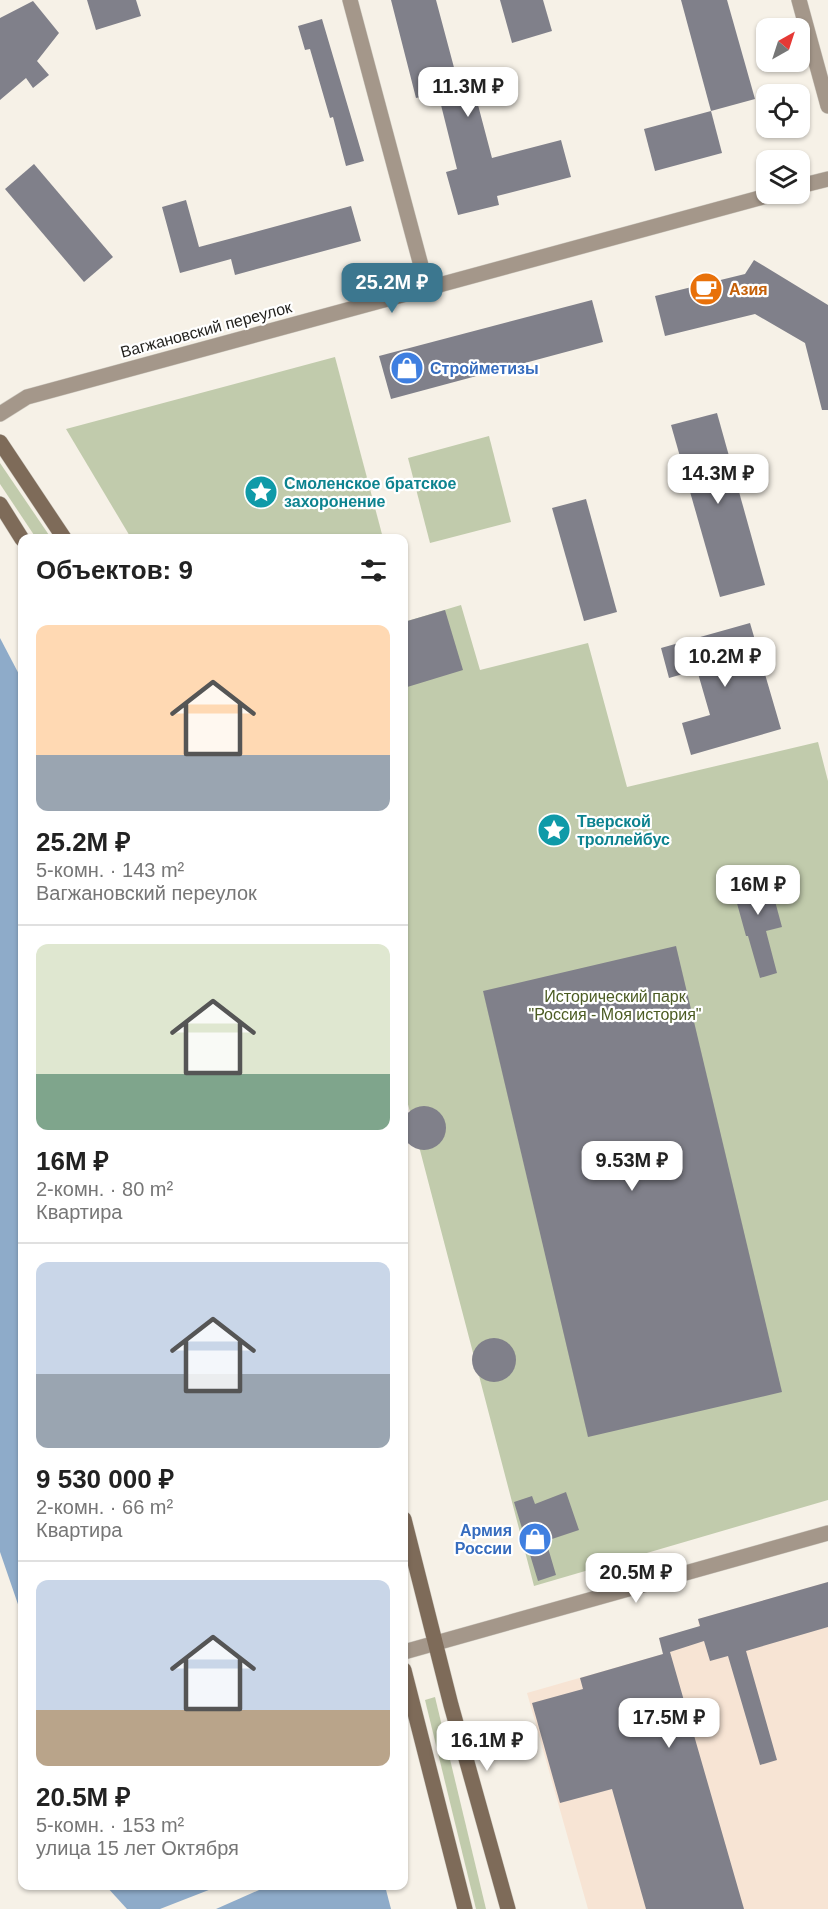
<!DOCTYPE html>
<html lang="ru">
<head>
<meta charset="utf-8">
<style>
  :root { --surface:#fff; --page:#f6f6f6; --text:#222; --muted:#767676; --line:#e0e0e0; --accent:#3c778f }
  body { margin:0; font-family:Helvetica,sans-serif; background:var(--page); color:var(--text); height:100vh; display:flex; flex-direction:column; font-size:22px; white-space:nowrap }
  * { box-sizing:border-box; margin:0 }
  p { font-size:20px; color:var(--muted) }
  .icon { flex:none; width:33px; height:33px; fill:none; stroke:currentColor; stroke-width:2; stroke-linecap:round; stroke-linejoin:round }
  .map { position:relative; flex:1; overflow:hidden }
  .drawer { position:absolute; left:18px; top:534px; width:390px; height:1356px; display:flex; flex-direction:column; background:var(--surface); border-radius:12px; box-shadow:0 2px 4px #0004 }
  .drawer>* { flex:none }
  .needle { width:39px; rotate:39deg }
  .tools { position:absolute; left:756px; top:18px; display:grid; gap:12px }
  .tools a { display:grid; place-items:center; width:54px; height:54px; border-radius:12px; background:var(--surface); box-shadow:0 2px 4px #0004; font-size:30px }
  .price { position:absolute; translate:-50% -51px; padding:0 14px; border-radius:12px; background:#fff; color:#222; font-size:20px; line-height:39px; filter:drop-shadow(0 2px 3px #0008) }
  .price::after { content:''; position:absolute; left:50%; top:36px; width:18px; height:14px; margin-left:-9px; background:inherit; clip-path:polygon(0 0,100% 0,50% 100%) }
  .price.selected { background:var(--accent); color:#fff }
  ul { padding:0; list-style:none }
  li { display:grid; align-content:center; gap:12px; height:318px; padding:0 18px }
  li+li { border-top:2px solid var(--line) }
  li span { display:grid; place-items:center; height:186px; border-radius:12px; color:#555 }
  li>.icon { margin-inline-start:auto }
  span .icon { width:108px; height:108px; fill:#fffc; stroke-width:1 }
  li b { font-size:26px }
  h2 { display:flex; justify-content:space-between; align-items:center; height:72px; padding:0 18px; font-size:26px }
  .map>svg:first-child { display:block }
</style>
</head>
<body>
<div class="map">
<svg width="828" height="1909" viewBox="0 0 828 1909">
  <rect width="100%" height="100%" fill="#f6f1e7"/>
  <path fill="#f7e4d4" d="M828,1582V1909H588L527,1693L663,1654L659,1638L699,1627L698,1619Z"/>
  <g fill="#c1cbac">
    <path d="M335,357L383,538H131L66,429Z"/>
    <path d="M489,436L511,522L430,543L408,458Z"/>
    <path d="M0,463L51,538H36L0,484Z"/>
    <path d="M461,605L480,670L588,643L627,787L818,742L828,781V1500L534,1586L404,1089V622Z"/>
    <path d="M435,1697L486,1909H476L425,1700Z"/>
  </g>
  <g fill="#8eabc9">
    <path d="M0,638L22,680V1616L0,1552Z"/>
    <path d="M106,1886H219L160,1909H127Z"/>
    <path d="M268,1886H385L391,1909H216Z"/>
  </g>
  <g fill="#80808a">
    <path d="M87,0H136L141,16L96,30Z"/>
    <path d="M391,0H436L460,90L473,86L492,158L561,140L571,177L497,196L499,205L458,215L446,172L457,169L438,93L416,98Z"/>
    <path d="M500,0H543L552,31L512,43Z"/>
    <path d="M681,0H727L755,99L711,111Z"/>
    <path d="M33,1L59,33L37,61L49,75L33,88L26,78L0,100V18Z"/>
    <path d="M322,19L364,161L346,166L333,117L330,118L310,49L305,50L298,26Z"/>
    <path d="M711,111L722,153L655,171L644,129Z"/>
    <path d="M34,164L113,257L84,282L5,189Z"/>
    <path d="M186,200L199,247L351,206L361,241L235,275L231,259L180,273L162,207Z"/>
    <path d="M754,260L828,305V410H822L805,343L755,314L665,336L655,296L745,274Z"/>
    <path d="M592,300L603,342L391,399L379,356Z"/>
    <path d="M717,413L765,585L720,597L671,425Z"/>
    <path d="M586,499L617,612L584,621L552,508Z"/>
    <path d="M445,610L463,670L404,688V622Z"/>
    <path d="M750,623L781,729L691,755L682,723L710,715L697,670L669,678L661,648Z"/>
    <path d="M766,868L782,927L766,931L777,973L760,978L748,936H746L730,878Z"/>
    <path d="M676,946L782,1392L588,1437L483,991Z"/>
    <circle cx="424" cy="1128" r="22"/>
    <circle cx="494" cy="1360" r="22"/>
    <path d="M566,1492L579,1530L546,1541L556,1575L538,1581L514,1502L532,1496L535,1504Z"/>
    <path d="M828,1582V1627L746,1651L777,1760L760,1765L728,1656L710,1661L704,1641L670,1652L744,1909H646L612,1789L560,1803L532,1703L583,1689L580,1678L663,1654L659,1638L700,1626L698,1619Z"/>
  </g>
  <g fill="none" stroke-linecap="round" stroke-linejoin="round">
    <defs>
      <g id="minor">
        <path d="M350,0L427,288"/>
        <path d="M799,0L828,106"/>
        <path d="M404,1652L828,1533"/>
      </g>
      <g id="tertiary">
        <path d="M800,186L828,179"/>
        <path d="M0,414L27,397L774,194"/>
      </g>
      <g id="secondary">
        <path d="M0,442L64,538"/>
        <path d="M0,504L22,539"/>
        <path d="M404,1519L451,1705L508,1909"/>
        <path d="M404,1670L465,1909"/>
      </g>
    </defs>
    <use href="#minor" stroke="#cfcbc2" stroke-width="16"/>
    <use href="#tertiary" stroke="#cfcbc2" stroke-width="16"/>
    <use href="#secondary" stroke="#cfcbc2" stroke-width="16"/>
    <use href="#minor" stroke="#a4978a" stroke-width="15"/>
    <use href="#tertiary" stroke="#a4978a" stroke-width="15"/>
    <use href="#secondary" stroke="#7e6b59" stroke-width="15"/>
  </g>
  <defs>
    <symbol id="cafe-disc" viewBox="-11 -11 22 22"><circle r="9.5" fill="#e8710a" stroke="#fff"/><path d="M-5.5-4.5H6V0H3Q3 3.5 0 3.5H-2.5Q-5.5 3.5-5.5 0ZM3-3.2v2h1.7v-2ZM-6 4.5H4V6H-6Z" fill="#fff"/></symbol>
    <symbol id="shop-disc" viewBox="-11 -11 22 22"><circle r="9.5" fill="#3f7fe0" stroke="#fff"/><path d="M-5-2.5h2.3a2.7 3.5 0 0 1 5.4 0H5L5.5 6h-11ZM-1.5-2.5h3a1.5 2.3 0 0 0-3 0Z" fill="#fff"/></symbol>
    <symbol id="sight-disc" viewBox="-11 -11 22 22"><circle r="9.5" fill="#0f9aa8" stroke="#fff"/><path d="M0-6L1.8-2.2L6-1.7L2.9 1.2L3.7 5.4L0 3.3L-3.7 5.4L-2.9 1.2L-6-1.7L-1.8-2.2Z" fill="#fff"/></symbol>
  </defs>
  <g fill-rule="evenodd">
    <use href="#cafe-disc" x="687" y="270" width="38" height="38"/>
    <use href="#shop-disc" x="388" y="349" width="38" height="38"/>
    <use href="#sight-disc" x="242" y="473" width="38" height="38"/>
    <use href="#sight-disc" x="535" y="811" width="38" height="38"/>
    <use href="#shop-disc" x="516" y="1520" width="38" height="38"/>
  </g>
  <g text-anchor="middle" stroke-width="4.5" stroke-linejoin="round" paint-order="stroke">
    <g font-size="16" font-weight="bold" fill="#c56008" stroke="#fff" text-anchor="start">
      <text x="729" y="295">Азия</text>
    </g>
    <g font-size="16" fill="#201f1b" stroke="#fff">
      <text transform="translate(206 329) rotate(-15)" y="6">Вагжановский переулок</text>
    </g>
    <g font-size="16" font-weight="bold" fill="#366cbe" stroke="#fff" text-anchor="start">
      <text x="430" y="374">Стройметизы</text>
      <text x="512" y="1536" text-anchor="end">Армия<tspan x="512" dy="18">России</tspan></text>
    </g>
    <g font-size="16" font-weight="bold" fill="#0d838f" stroke="#fff" text-anchor="start">
      <text x="284" y="489">Смоленское братское<tspan x="284" dy="18">захоронение</tspan></text>
      <text x="577" y="827">Тверской<tspan x="577" dy="18">троллейбус</tspan></text>
    </g>
    <g font-size="16" fill="#4c5c23" stroke="#fff">
      <text x="615" y="1002">Исторический парк<tspan x="615" dy="18">"Россия - Моя история"</tspan></text>
    </g>
  </g>
</svg>
<div class="tools">
<a><svg class="needle" viewBox="-14 -14 28 28"><path d="M0-13l5 13h-10z" fill="#e53935"/><path d="M0 13l5-13h-10z" fill="#767676"/></svg></a>
<a><svg class="icon" aria-label="locate" viewBox="0 0 24 24"><circle cx="12" cy="12" r="6"/><path d="M12 2v4M12 18v4M2 12h4M18 12h4"/></svg></a>
<a><svg class="icon" aria-label="layers" viewBox="0 0 24 24"><path d="M12 4l9 5-9 5-9-5zM3 14l9 5 9-5"/></svg></a>
</div>
<b class="price" style="left:468px;top:118px">11.3M ₽</b>
<b class="price selected" style="left:392px;top:314px">25.2M ₽</b>
<b class="price" style="left:718px;top:505px">14.3M ₽</b>
<b class="price" style="left:725px;top:688px">10.2M ₽</b>
<b class="price" style="left:758px;top:916px">16M ₽</b>
<b class="price" style="left:632px;top:1192px">9.53M ₽</b>
<b class="price" style="left:636px;top:1604px">20.5M ₽</b>
<b class="price" style="left:669px;top:1749px">17.5M ₽</b>
<b class="price" style="left:487px;top:1772px">16.1M ₽</b>
<section class="drawer">
<h2>Объектов: 9<svg class="icon" aria-label="filters" viewBox="0 0 24 24"><path d="M4 7h16M4 17h16"/><circle cx="9" cy="7" r="2"/><circle cx="15" cy="17" r="2"/></svg></h2>
<ul>
<li><span style="background:linear-gradient(#ffd9b3 70%,#9aa5b1 0)"><svg class="icon" aria-label="home" viewBox="0 0 24 24"><path d="M3 11l9-7 9 7M6 9v11h12V9"/></svg></span><div><b>25.2M ₽</b><p>5-комн. · 143 m²</p><p>Вагжановский переулок</p></div></li>
<li><span style="background:linear-gradient(#dfe7d0 70%,#7fa58c 0)"><svg class="icon" aria-label="home" viewBox="0 0 24 24"><path d="M3 11l9-7 9 7M6 9v11h12V9"/></svg></span><div><b>16M ₽</b><p>2-комн. · 80 m²</p><p>Квартира</p></div></li>
<li><span style="background:linear-gradient(#c9d6e8 60%,#9aa5b1 0)"><svg class="icon" aria-label="home" viewBox="0 0 24 24"><path d="M3 11l9-7 9 7M6 9v11h12V9"/></svg></span><div><b>9 530 000 ₽</b><p>2-комн. · 66 m²</p><p>Квартира</p></div></li>
<li><span style="background:linear-gradient(#c9d6e8 70%,#b9a48a 0)"><svg class="icon" aria-label="home" viewBox="0 0 24 24"><path d="M3 11l9-7 9 7M6 9v11h12V9"/></svg></span><div><b>20.5M ₽</b><p>5-комн. · 153 m²</p><p>улица 15 лет Октября</p></div></li>
</ul>
</section>
</div>
</body>
</html>
